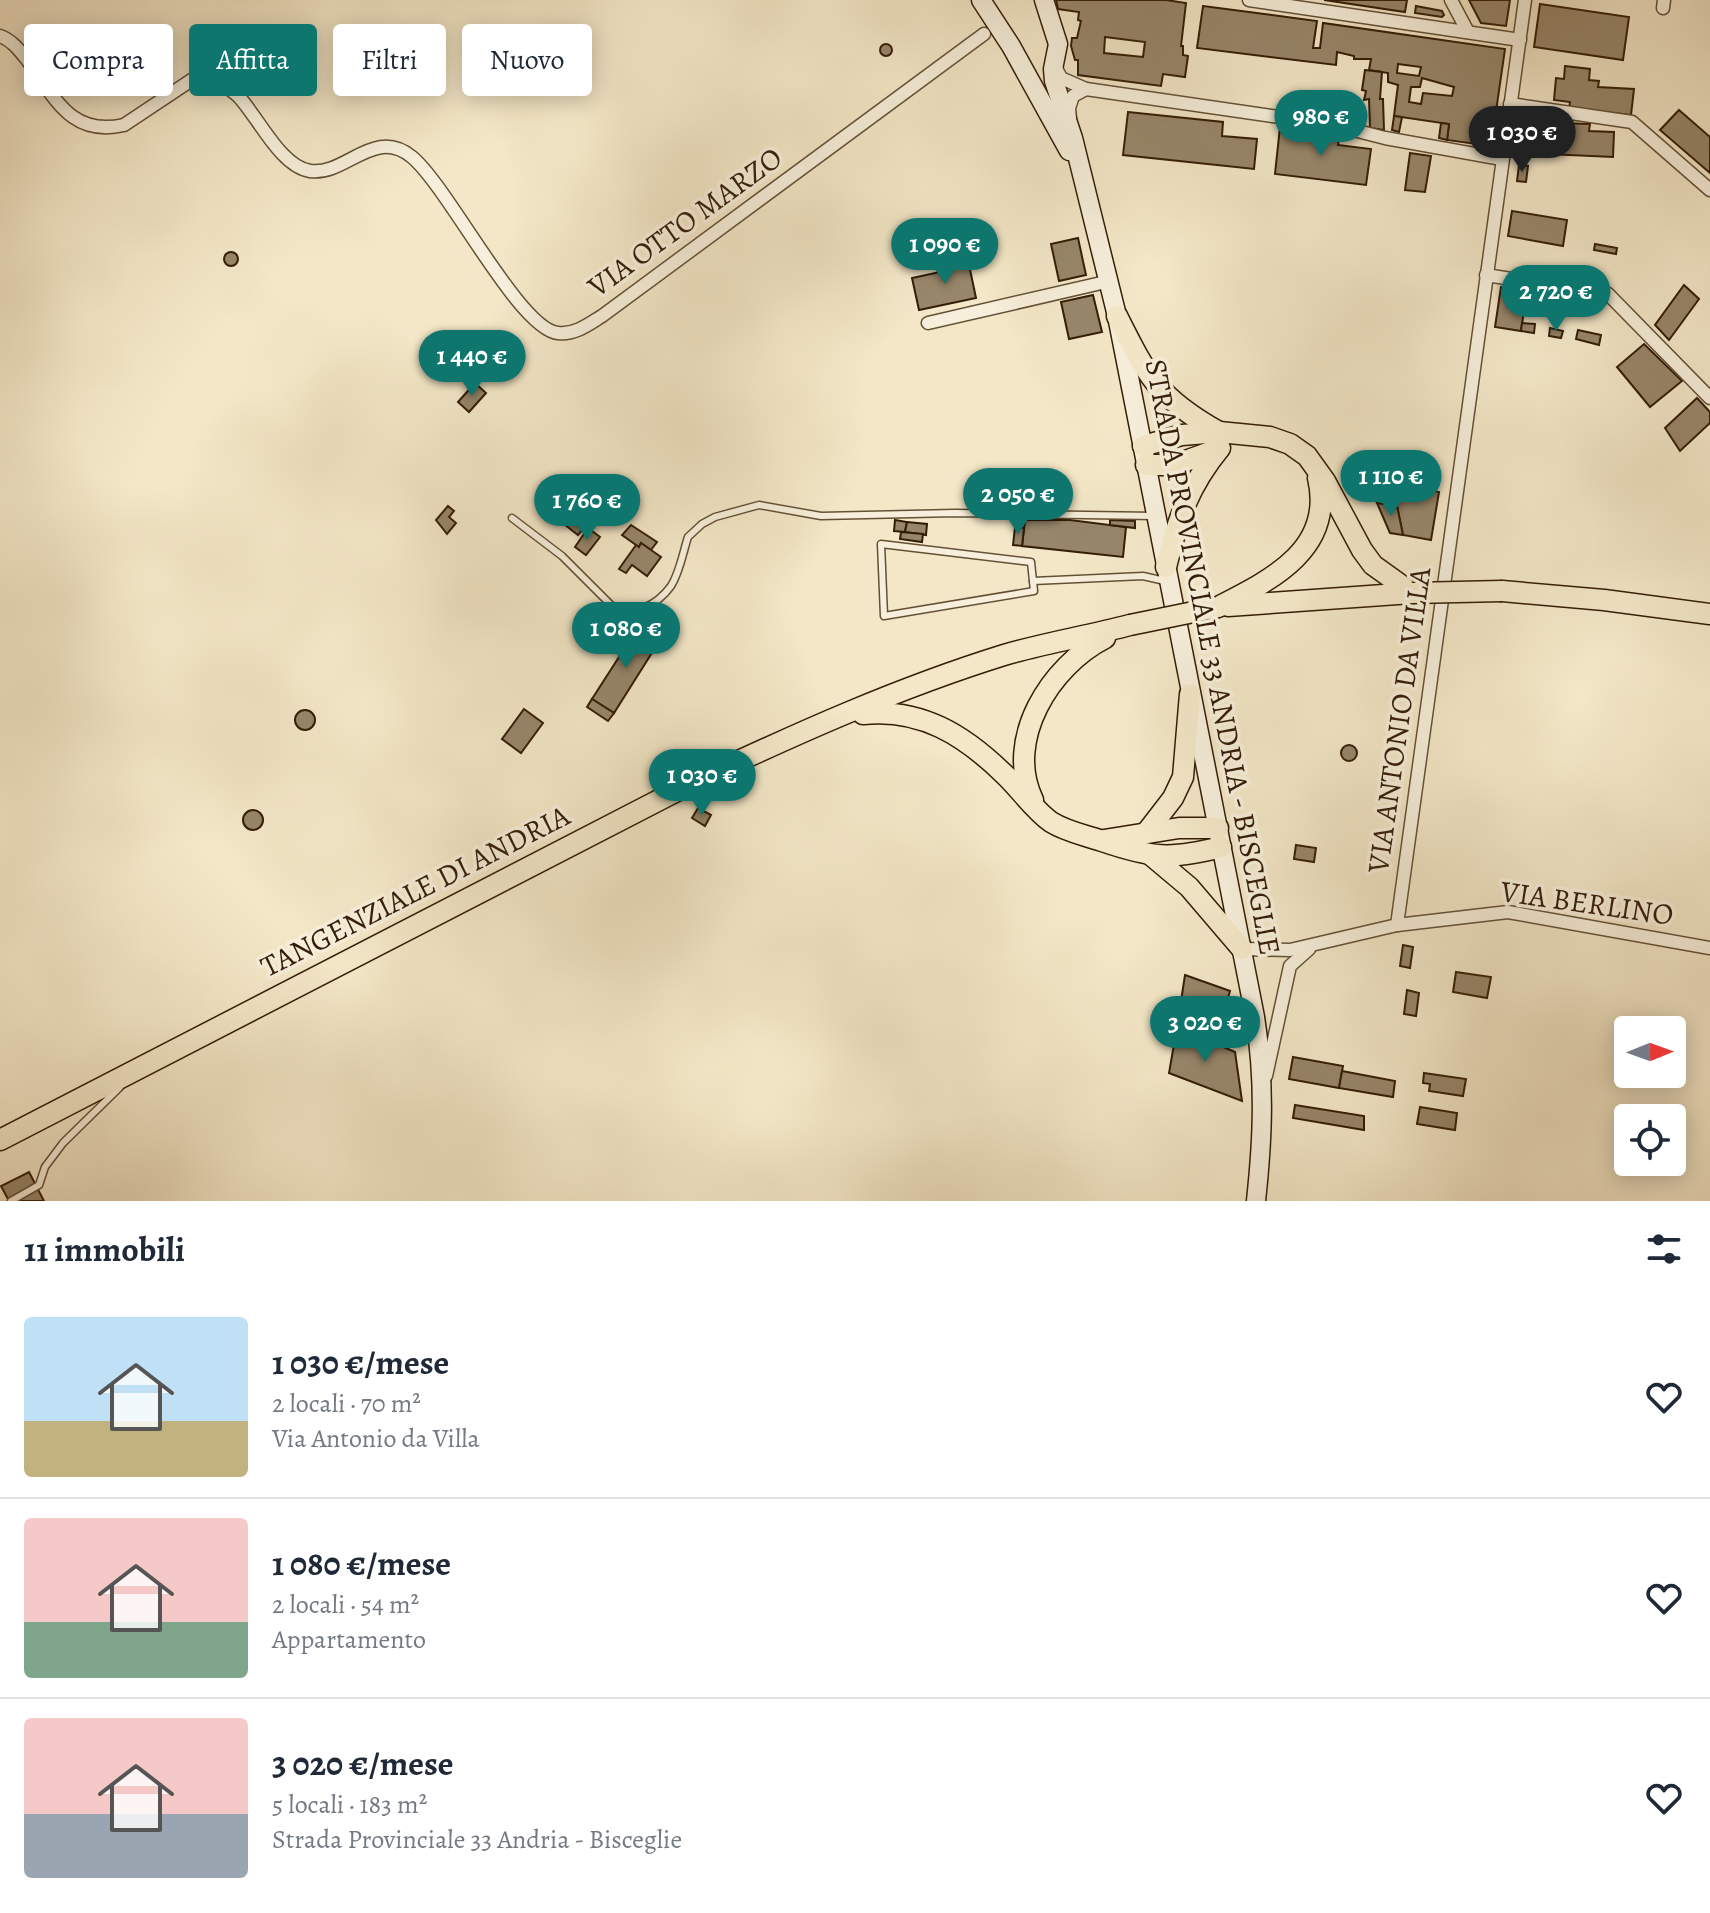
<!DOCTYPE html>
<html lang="it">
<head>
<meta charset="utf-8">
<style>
  :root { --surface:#fff; --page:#f6f6f7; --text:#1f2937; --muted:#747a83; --line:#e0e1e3; --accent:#0f766e }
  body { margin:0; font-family:Alegreya,serif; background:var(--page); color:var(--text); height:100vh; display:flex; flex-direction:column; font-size:30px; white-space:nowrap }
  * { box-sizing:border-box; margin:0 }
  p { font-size:26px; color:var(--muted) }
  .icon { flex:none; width:44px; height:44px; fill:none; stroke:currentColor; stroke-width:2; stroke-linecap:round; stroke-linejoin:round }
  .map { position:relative; height:1201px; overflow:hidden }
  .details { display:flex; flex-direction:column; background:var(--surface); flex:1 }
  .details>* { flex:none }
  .banner { position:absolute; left:24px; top:24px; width:800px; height:72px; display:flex; gap:16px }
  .needle { width:52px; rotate:89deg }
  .buttons { position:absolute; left:1614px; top:1016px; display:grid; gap:16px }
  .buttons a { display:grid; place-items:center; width:72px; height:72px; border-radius:8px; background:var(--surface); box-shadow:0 4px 20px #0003; font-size:40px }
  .price { position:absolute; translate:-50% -68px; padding:0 18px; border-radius:28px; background:var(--accent); color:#fff; font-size:26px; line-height:52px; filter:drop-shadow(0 2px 4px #0008) }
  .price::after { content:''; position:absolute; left:50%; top:48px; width:24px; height:18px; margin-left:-12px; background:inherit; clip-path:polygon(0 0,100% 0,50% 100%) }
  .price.selected { background:#222; color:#fff }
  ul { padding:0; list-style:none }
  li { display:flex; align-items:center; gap:24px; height:200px; padding:0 24px }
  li+li { border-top:2px solid var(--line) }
  li span { display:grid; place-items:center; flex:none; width:224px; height:160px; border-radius:8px; color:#555 }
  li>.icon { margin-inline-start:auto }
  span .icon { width:96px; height:96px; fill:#fffc; stroke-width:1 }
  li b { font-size:34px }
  h2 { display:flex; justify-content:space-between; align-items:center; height:96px; padding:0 24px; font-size:34px }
  .tag { padding:0 28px; border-radius:8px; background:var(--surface); box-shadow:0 4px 20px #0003; font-size:28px; line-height:72px }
  .tag.selected { background:var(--accent); color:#fff }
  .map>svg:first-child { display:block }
</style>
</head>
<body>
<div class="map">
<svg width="1710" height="1201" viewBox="0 0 1710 1201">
  <rect width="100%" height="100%" fill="#f3e7c7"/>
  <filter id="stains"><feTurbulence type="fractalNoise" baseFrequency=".0025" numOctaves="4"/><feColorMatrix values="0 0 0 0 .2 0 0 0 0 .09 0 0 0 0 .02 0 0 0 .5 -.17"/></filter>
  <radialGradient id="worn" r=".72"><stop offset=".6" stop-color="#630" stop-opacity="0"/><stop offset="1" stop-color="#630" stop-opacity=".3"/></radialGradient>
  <g fill="#97866a" stroke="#341d06" stroke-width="2" fill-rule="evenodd">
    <path d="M1056,0H1166L1186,3L1181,46H1183V55L1188,56L1185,77L1163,74L1161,86L1078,75V60H1075L1071,46L1072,38H1077L1081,21L1078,20L1079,12L1058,9ZM1105,37L1145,42L1143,57L1104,53Z"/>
    <path d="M1324,0H1407L1405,12Z"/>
    <path d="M1469,0H1510L1506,26L1481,23Z"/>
    <path d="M1540,4L1629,17L1623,60L1534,47Z"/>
    <path d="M1203,6L1317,21L1313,48H1320L1323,23L1505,49L1491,146L1447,140L1449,124L1394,116L1398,85L1388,82V73L1369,70L1371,59H1354V56L1337,52L1336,65L1197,48ZM1398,64L1421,67L1419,76L1397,73ZM1422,78L1454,87L1452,96L1423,93L1421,104L1409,102L1411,87H1420Z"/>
    <path d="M1416,6L1442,11L1444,15L1442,17L1415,13Z"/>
    <path d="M472,28L486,37L479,48L465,40Z"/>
    <circle cx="886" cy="50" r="6"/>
    <path d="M1565,66L1590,69L1589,80L1599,81L1598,87L1634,89L1631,115L1569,108L1570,102L1554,100L1556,78L1564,79Z"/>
    <path d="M1365,70L1382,72L1380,99H1383L1384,130L1370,128L1369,99L1364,100L1366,91L1362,90Z"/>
    <path d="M1679,110L1710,137V173L1660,130Z"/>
    <path d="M1128,112L1223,122L1222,136L1257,139L1254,169L1123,155Z"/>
    <path d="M1394,116L1402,117L1399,132L1392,130Z"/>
    <path d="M1527,122L1590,124L1589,131L1614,132L1613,157L1523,153Z"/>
    <path d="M1441,123L1449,124L1447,140L1439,138Z"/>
    <path d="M1280,127L1339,139L1338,145L1371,149L1366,185L1275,174Z"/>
    <path d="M1410,153L1431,156L1425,192L1405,190Z"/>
    <path d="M1519,165L1528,166L1526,182L1517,181Z"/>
    <path d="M1512,211L1567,220L1563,246L1508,236Z"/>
    <path d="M1078,238L1086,275L1059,281L1051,244Z"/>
    <path d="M1595,244L1617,248L1616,254L1594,250Z"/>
    <circle cx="231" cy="259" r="7"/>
    <path d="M968,260L976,298L919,310L912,278L940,272L939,266Z"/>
    <path d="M1684,285L1699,299L1669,340L1655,325Z"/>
    <path d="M1501,287L1527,291L1521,331L1495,327Z"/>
    <path d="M1093,295L1102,332L1069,339L1061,302Z"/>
    <path d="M1522,323L1535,324L1534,333L1521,331Z"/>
    <path d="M1550,328L1563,331L1561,338L1549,336Z"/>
    <path d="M1578,330L1601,335L1599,345L1576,339Z"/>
    <path d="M1644,344L1682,381L1650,407L1617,367Z"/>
    <path d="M475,383L486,393L469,412L458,402Z"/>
    <path d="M1697,398L1710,412V423L1680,451L1665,428Z"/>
    <path d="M1396,484L1439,492L1431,540L1403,535L1397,506H1392Z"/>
    <path d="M586,498L600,509L578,535L564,524Z"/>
    <path d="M1377,503L1397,506L1403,535L1390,533Z"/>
    <path d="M448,506L454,511L449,517L456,523L447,534L436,520Z"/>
    <path d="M895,520L907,522L905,532L894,531Z"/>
    <path d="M1025,520H1070L1126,527L1123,557L1022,546Z"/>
    <path d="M1110,520L1135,521V528L1110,525Z"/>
    <path d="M907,522L927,524L926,535L905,532Z"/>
    <path d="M631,525L657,542L651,550L641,543L639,547L622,535Z"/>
    <path d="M1015,527L1024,528L1022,546L1013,545Z"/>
    <path d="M588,528L600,537L586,555L575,547Z"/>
    <path d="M901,532L923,534L922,542L900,539Z"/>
    <path d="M641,543L661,557L647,576L632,565L626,573L619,569L636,545L639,547Z"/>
    <path d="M639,626L660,640L614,713L592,699Z"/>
    <path d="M592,699L614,713L608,721L587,707Z"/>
    <path d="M524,709L543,723L521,753L502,739Z"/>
    <circle cx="305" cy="720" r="10"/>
    <circle cx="1349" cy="753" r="8"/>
    <path d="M698,808L711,815L705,826L692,818Z"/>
    <circle cx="253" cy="820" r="10"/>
    <path d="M1296,845L1316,848L1314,862L1294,859Z"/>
    <path d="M1403,945L1413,947L1410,968L1400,966Z"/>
    <path d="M1456,972L1491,977L1487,998L1453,992Z"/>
    <path d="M1185,975L1230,991L1226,1005L1229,1008L1228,1049L1177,1027Z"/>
    <path d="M1407,990L1419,993L1416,1016L1404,1014Z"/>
    <path d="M1177,1027L1235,1052L1242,1101L1169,1073Z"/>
    <path d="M1293,1057L1343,1066L1339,1088L1289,1079Z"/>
    <path d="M1342,1071L1395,1081L1393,1097L1339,1088Z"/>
    <path d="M1424,1073L1466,1079L1463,1096L1429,1091L1430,1084L1423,1083Z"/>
    <path d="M1295,1105L1364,1116V1130L1293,1118Z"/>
    <path d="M1420,1107L1457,1113L1455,1130L1417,1124Z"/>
    <path d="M29,1172L44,1201H9L1,1186Z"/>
  </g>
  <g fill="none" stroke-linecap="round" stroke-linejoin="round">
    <defs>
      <g id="lane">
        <path d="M512,518L562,556L611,605C630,621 658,604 671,586C680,572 683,552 688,537L702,524L715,517L759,505L821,516L955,513L1155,516"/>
        <path d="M881,544L1031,562L1034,591L884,616Z"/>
        <path d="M1033,581L1143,576L1165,581"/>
        <path d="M11,1201L39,1185L45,1167L63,1143L120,1087"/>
      </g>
      <g id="street">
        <path d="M1249,0L1520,40"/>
        <path d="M1451,0L1468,32"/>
        <path d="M1663,8L1664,0"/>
        <path d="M0,36C12,40 20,51 28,61C55,98 71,137 124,125L199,75"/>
        <circle cx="211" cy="74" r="12"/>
        <path d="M1056,68L1061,78L1086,89L1334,125L1385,138L1502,159"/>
        <path d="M220,82C226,87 234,92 239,97C258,117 281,167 310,171C346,176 374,126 412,157C449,188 519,329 558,333C575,335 589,324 602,316L984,34"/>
        <path d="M1510,104L1632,122L1710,190"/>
        <path d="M1070,118L1069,108L1073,96L1086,89"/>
        <path d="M1486,275L1608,294L1710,398"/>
        <path d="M928,323L1110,281"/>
        <path d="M1397,925L1525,0"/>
        <path d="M1242,949L1290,950L1397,925L1508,912L1710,948"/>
        <path d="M1266,1076L1290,966L1309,949"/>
      </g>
      <g id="secondary">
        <path d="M981,0L1011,46L1069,151"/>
        <path d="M1044,0L1058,44L1053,69L1054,81L1073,138L1117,316L1255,1017C1265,1081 1263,1136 1256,1201"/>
      </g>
      <g id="primary">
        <path d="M1117,316C1147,376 1158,398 1219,432"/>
        <path d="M1143,446L1182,435L1219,432L1270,437L1290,444L1307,456L1325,481L1362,550L1373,565L1412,593"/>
        <path d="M1146,465H1174L1219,449"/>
        <path d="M1166,567C1178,519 1188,487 1220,448"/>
        <path d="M1502,591L1604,600L1710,614"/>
        <path d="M1228,606L1412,593"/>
        <path d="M1218,607C1271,580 1335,549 1318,478"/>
        <path d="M863,714C921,708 964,735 1004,774C1020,789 1033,809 1051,822C1067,832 1085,835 1102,841C1152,858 1170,860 1221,847"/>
        <path d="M1033,800C1004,740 1050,666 1105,638"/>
        <path d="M1146,833L1173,798L1183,777L1190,694"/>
        <path d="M1104,840L1179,828H1218"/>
        <path d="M1152,856L1189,887L1242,949"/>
        <path d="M0,1140L698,780C798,733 898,688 1004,655C1045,643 1088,636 1130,625"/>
      </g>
    </defs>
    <use href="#lane" stroke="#645036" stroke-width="9"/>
    <use href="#street" stroke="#645036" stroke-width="15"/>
    <use href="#secondary" stroke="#341d06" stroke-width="21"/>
    <use href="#primary" stroke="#341d06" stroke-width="23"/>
    <use href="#lane" stroke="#f7efdb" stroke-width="6"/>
    <use href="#street" stroke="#f7efdb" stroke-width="12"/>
    <use href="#secondary" stroke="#f7efdb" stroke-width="18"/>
    <use href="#primary" stroke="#f3e7c7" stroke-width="20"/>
    <defs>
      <g id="primary-bridge">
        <path d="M1412,593L1502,591"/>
        <path d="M1130,625L1218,607"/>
      </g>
    </defs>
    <use href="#primary-bridge" stroke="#341d06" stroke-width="23" stroke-linecap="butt"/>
    <use href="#primary-bridge" stroke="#f3e7c7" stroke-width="20"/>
  </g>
  <g text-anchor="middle" stroke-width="7" stroke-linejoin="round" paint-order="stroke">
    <g font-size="30" fill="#341d06" stroke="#f7efdb">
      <text transform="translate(685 222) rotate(-36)" y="10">VIA OTTO MARZO</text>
      <text transform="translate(1213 657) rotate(79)" y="10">STRADA PROVINCIALE 33 ANDRIA - BISCEGLIE</text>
      <text transform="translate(1399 720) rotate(-82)" y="10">VIA ANTONIO DA VILLA</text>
      <text transform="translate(415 891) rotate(-27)" y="10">TANGENZIALE DI ANDRIA</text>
      <text transform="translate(1587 903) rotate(8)" y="10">VIA BERLINO</text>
    </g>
  </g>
  <rect width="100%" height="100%" filter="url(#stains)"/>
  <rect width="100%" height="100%" fill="url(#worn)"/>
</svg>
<div class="buttons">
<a><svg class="needle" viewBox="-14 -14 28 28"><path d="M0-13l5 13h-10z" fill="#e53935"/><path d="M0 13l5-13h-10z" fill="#747a83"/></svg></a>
<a><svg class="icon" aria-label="locate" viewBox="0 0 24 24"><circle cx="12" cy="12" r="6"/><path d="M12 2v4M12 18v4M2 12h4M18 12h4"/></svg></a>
</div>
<b class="price" style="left:1321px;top:158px">980 €</b>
<b class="price selected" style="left:1522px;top:174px">1 030 €</b>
<b class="price" style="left:945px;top:286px">1 090 €</b>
<b class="price" style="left:1556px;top:333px">2 720 €</b>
<b class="price" style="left:472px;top:398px">1 440 €</b>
<b class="price" style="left:1391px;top:518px">1 110 €</b>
<b class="price" style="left:1018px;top:536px">2 050 €</b>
<b class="price" style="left:587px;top:542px">1 760 €</b>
<b class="price" style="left:626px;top:670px">1 080 €</b>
<b class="price" style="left:702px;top:817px">1 030 €</b>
<b class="price" style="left:1205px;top:1064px">3 020 €</b>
<div class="banner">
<a class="tag">Compra</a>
<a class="tag selected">Affitta</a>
<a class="tag">Filtri</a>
<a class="tag">Nuovo</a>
</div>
</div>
<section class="details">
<h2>11 immobili<svg class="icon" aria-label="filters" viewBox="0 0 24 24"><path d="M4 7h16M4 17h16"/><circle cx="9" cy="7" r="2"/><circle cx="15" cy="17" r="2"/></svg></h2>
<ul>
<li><span style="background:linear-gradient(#bfe0f5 65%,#c2b280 0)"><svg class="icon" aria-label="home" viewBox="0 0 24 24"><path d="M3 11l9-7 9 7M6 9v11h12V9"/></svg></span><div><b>1 030 €/mese</b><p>2 locali · 70 m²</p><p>Via Antonio da Villa</p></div><svg class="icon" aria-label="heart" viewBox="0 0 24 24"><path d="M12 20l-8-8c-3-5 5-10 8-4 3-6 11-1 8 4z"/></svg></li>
<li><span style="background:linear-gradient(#f6c9c9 65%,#7fa58c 0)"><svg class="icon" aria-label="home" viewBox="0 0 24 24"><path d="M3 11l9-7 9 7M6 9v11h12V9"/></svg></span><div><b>1 080 €/mese</b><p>2 locali · 54 m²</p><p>Appartamento</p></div><svg class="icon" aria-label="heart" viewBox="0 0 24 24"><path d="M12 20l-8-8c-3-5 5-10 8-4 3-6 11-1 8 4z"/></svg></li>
<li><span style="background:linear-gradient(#f6c9c9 60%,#9aa5b1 0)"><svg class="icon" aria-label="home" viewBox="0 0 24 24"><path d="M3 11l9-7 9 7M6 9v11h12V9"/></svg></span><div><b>3 020 €/mese</b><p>5 locali · 183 m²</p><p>Strada Provinciale 33 Andria - Bisceglie</p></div><svg class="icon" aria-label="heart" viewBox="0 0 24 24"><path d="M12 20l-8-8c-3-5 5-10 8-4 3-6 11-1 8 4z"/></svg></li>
</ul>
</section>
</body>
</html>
